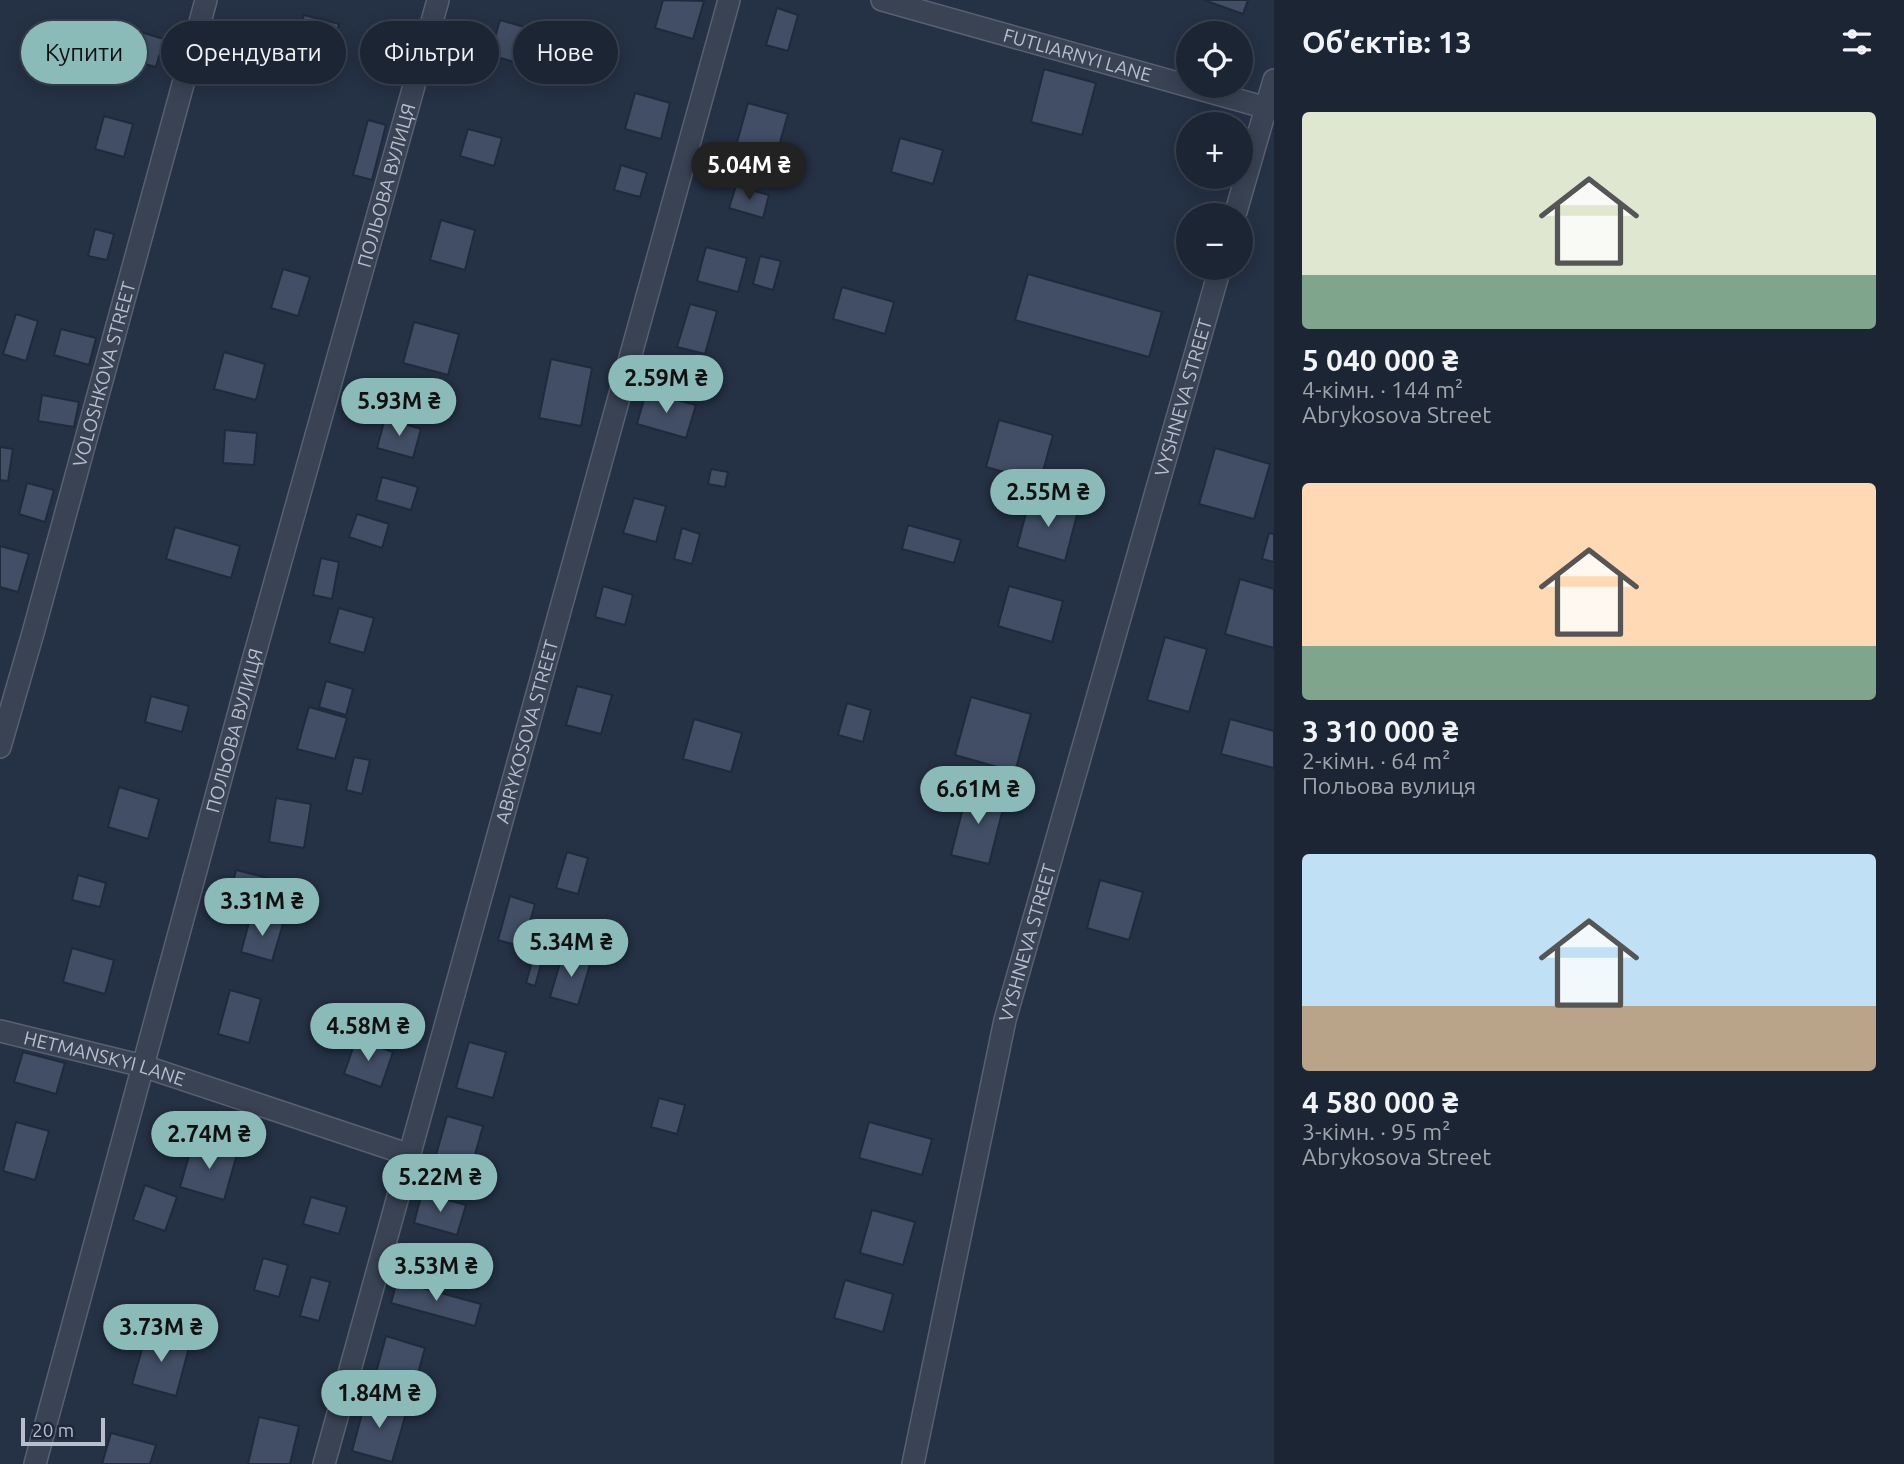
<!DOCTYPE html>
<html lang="uk">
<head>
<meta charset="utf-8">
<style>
  :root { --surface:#1c2534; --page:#252d3c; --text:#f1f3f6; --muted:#a0a5ac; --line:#3a424f; --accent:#8bbbb9 }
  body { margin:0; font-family:Ubuntu,sans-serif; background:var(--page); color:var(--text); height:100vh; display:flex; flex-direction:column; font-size:26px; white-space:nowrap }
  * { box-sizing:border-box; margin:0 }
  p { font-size:23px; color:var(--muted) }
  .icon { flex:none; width:38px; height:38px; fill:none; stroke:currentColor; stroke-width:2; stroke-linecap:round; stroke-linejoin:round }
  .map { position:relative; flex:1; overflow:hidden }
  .sheet { display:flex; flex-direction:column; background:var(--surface); width:630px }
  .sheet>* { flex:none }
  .guide { position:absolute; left:21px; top:21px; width:665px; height:63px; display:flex; gap:14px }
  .tools { position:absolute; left:1176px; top:21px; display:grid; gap:14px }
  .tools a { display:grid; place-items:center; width:77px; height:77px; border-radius:50%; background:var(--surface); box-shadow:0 4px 18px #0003,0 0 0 2px var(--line); font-size:35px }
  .scale { position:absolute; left:21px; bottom:18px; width:84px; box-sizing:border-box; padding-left:7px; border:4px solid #b7bfce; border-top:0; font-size:19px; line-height:24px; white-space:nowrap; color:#b7bfce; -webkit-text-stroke:5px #1e283a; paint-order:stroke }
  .price { position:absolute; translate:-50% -60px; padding:0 16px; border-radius:24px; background:var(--accent); color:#111; font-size:23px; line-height:46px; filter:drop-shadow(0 2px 4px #0008) }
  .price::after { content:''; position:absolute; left:50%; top:42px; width:21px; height:16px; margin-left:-10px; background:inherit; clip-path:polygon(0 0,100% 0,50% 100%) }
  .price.selected { background:#222; color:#fff }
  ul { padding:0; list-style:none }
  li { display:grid; align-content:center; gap:14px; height:371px; padding:0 28px }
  li span { display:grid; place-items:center; height:217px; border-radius:7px; color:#555 }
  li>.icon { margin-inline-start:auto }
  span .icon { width:126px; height:126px; fill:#fffc; stroke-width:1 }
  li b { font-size:30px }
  h2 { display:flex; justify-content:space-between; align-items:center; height:84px; padding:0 28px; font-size:30px }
  .tag { padding:0 24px; border-radius:32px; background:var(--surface); box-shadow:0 4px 18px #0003,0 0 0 2px var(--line); font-size:24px; line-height:63px }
  .tag.selected { background:var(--accent); color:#111 }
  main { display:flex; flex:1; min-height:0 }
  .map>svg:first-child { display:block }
</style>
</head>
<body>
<main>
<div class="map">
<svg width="1274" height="1464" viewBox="0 0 1274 1464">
  <rect width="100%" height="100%" fill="#253145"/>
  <g fill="#414e65" stroke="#202a3c" stroke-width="2">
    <path d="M663,0L704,1L693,39L655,28Z"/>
    <path d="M1204,0H1248L1243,14Z"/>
    <path d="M777,8L798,15L788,51L766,45Z"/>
    <path d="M304,15L339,24L327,67L292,57Z"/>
    <path d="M96,19L164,39L156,67L88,49Z"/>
    <path d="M500,20L538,31L528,66L490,55Z"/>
    <path d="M1044,69L1096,83L1082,135L1031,122Z"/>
    <path d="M635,93L670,103L661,139L625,129Z"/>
    <path d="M748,103L788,114L772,171L732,160Z"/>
    <path d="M104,116L133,124L124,157L95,149Z"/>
    <path d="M368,120L386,125L372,180L353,175Z"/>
    <path d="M468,129L502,138L494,166L460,156Z"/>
    <path d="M900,138L943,150L933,184L891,172Z"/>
    <path d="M621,165L647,173L640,197L614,190Z"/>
    <path d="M736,186L769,195L763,218L729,208Z"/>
    <path d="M441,220L475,230L465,270L430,260Z"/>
    <path d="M95,229L114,234L107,260L88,256Z"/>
    <path d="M706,247L747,258L738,292L697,281Z"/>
    <path d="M760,256L781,261L773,290L753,284Z"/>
    <path d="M283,269L310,277L298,316L271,308Z"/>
    <path d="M1028,274L1162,312L1149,357L1015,320Z"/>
    <path d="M842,287L894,302L885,334L833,319Z"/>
    <path d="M690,304L717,311L705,354L677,347Z"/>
    <path d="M16,314L38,321L26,361L3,354Z"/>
    <path d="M414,322L459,334L448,375L403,363Z"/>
    <path d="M61,329L96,338L89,365L54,355Z"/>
    <path d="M224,352L265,364L256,400L214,389Z"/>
    <path d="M551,359L592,368L581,426L539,418Z"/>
    <path d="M371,381L394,388L389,403L366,396Z"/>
    <path d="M646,392L696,405L686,438L637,424Z"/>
    <path d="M42,395L79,402L74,427L38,421Z"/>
    <path d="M385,418L421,429L413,458L377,448Z"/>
    <path d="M999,420L1053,435L1040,482L986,467Z"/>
    <path d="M225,430L257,433L254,465L223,463Z"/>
    <path d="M0,447L13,449L8,481L0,480Z"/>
    <path d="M1215,448L1270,464L1254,519L1199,504Z"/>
    <path d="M711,469L728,472L725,487L708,484Z"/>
    <path d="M382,477L418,487L411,510L376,500Z"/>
    <path d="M27,483L54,490L45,522L19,514Z"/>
    <path d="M634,498L666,506L656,542L623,533Z"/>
    <path d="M1030,498L1078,511L1065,561L1017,547Z"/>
    <path d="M357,514L389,524L382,548L349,537Z"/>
    <path d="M908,525L961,540L954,563L902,549Z"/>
    <path d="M175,527L240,546L231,578L166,559Z"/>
    <path d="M682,528L700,534L692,564L674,559Z"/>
    <path d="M1269,533L1274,534V562L1262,559Z"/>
    <path d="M0,546L29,554L18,592L0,587Z"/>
    <path d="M321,558L339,562L332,599L313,595Z"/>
    <path d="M1240,579L1274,589V648L1225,634Z"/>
    <path d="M603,586L633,595L625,625L595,617Z"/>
    <path d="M1009,586L1063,601L1052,642L998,626Z"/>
    <path d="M339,608L374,618L364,653L329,643Z"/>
    <path d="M1165,637L1207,649L1189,712L1147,700Z"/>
    <path d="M326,681L353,689L346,715L319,707Z"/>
    <path d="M577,686L612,695L601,734L566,725Z"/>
    <path d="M151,696L189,706L182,732L145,722Z"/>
    <path d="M971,697L1031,714L1015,772L955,755Z"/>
    <path d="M847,703L871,710L863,742L838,735Z"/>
    <path d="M309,707L347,718L335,759L297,749Z"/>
    <path d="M694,719L742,733L731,772L683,759Z"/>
    <path d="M1230,719L1274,731V768L1221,754Z"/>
    <path d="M354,757L370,760L362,794L346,790Z"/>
    <path d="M119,787L159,799L148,839L108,827Z"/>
    <path d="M968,788L1006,797L989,864L951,855Z"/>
    <path d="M276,798L311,804L304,848L269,842Z"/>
    <path d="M567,852L588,858L578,894L556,888Z"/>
    <path d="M236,870L280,881L273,909L229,898Z"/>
    <path d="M78,875L106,883L100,907L72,900Z"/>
    <path d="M1100,880L1143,892L1129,940L1087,928Z"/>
    <path d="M510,896L535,904L523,947L498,940Z"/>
    <path d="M251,915L283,924L272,961L241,952Z"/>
    <path d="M72,948L114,960L105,994L63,982Z"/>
    <path d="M536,948L545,950L535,986L526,983Z"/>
    <path d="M563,953L591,961L578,1005L550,997Z"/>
    <path d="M230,990L261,999L249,1043L218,1034Z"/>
    <path d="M356,1039L393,1052L381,1087L344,1074Z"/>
    <path d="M469,1042L506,1052L493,1098L456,1088Z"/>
    <path d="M23,1052L65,1063L56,1094L14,1082Z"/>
    <path d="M659,1098L685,1105L677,1134L651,1127Z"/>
    <path d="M447,1116L483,1126L470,1172L434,1162Z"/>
    <path d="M16,1122L49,1131L35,1180L3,1171Z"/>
    <path d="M869,1122L932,1139L922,1175L859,1158Z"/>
    <path d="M193,1142L237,1154L224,1200L180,1187Z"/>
    <path d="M145,1185L177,1197L165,1231L133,1220Z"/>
    <path d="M422,1193L466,1205L457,1235L414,1223Z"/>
    <path d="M311,1197L347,1207L339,1234L303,1224Z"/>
    <path d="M872,1210L915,1222L903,1265L860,1253Z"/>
    <path d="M263,1258L288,1265L279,1297L254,1290Z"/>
    <path d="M311,1277L330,1282L319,1321L300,1316Z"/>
    <path d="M845,1280L893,1294L883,1332L834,1318Z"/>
    <path d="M397,1281L481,1304L475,1326L391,1303Z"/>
    <path d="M147,1332L190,1344L176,1396L132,1384Z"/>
    <path d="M386,1336L425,1348L411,1398L372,1387Z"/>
    <path d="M366,1399L407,1410L392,1462L352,1451Z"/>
    <path d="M259,1417L299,1426L290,1464H248Z"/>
    <path d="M111,1433L156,1445L150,1464H102Z"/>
  </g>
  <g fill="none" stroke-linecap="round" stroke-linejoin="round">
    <defs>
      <g id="street">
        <path id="s1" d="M882,0L1274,110"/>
        <path d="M1235,215L1274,80"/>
        <path id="s2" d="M0,747L33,633L206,0"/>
        <path id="s3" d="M0,1031L143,1066L410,1155"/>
        <path id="s4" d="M35,1464L252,664L438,0"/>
        <path id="s5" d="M324,1464L729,0"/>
        <path id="s6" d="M913,1464L1005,1020L1220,268"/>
      </g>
    </defs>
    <use href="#street" stroke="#586172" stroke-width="24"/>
    <use href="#street" stroke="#394354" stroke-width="21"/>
  </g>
  <g text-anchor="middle" stroke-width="6" stroke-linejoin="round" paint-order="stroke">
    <g font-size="19" fill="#b7bfce" stroke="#1e283a">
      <text dy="7" stroke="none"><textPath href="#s1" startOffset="203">FUTLIARNYI LANE</textPath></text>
      <text dy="7" stroke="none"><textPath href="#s4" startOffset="1326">ПОЛЬОВА ВУЛИЦЯ</textPath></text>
      <text dy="7" stroke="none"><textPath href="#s2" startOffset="387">VOLOSHKOVA STREET</textPath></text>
      <text dy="7" stroke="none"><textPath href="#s6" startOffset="1101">VYSHNEVA STREET</textPath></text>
      <text dy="7" stroke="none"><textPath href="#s4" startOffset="760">ПОЛЬОВА ВУЛИЦЯ</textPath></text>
      <text dy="7" stroke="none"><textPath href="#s5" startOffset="760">ABRYKOSOVA STREET</textPath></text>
      <text dy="7" stroke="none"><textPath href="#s6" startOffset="534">VYSHNEVA STREET</textPath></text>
      <text dy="7" stroke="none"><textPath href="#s3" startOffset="108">HETMANSKYI LANE</textPath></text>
    </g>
  </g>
</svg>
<div class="tools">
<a><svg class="icon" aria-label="locate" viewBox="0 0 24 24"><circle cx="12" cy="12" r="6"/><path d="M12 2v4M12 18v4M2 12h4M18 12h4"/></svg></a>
<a>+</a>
<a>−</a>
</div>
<div class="scale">20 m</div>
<b class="price selected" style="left:749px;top:202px">5.04M ₴</b>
<b class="price" style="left:666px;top:415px">2.59M ₴</b>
<b class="price" style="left:399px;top:438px">5.93M ₴</b>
<b class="price" style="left:1048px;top:529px">2.55M ₴</b>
<b class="price" style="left:978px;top:826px">6.61M ₴</b>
<b class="price" style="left:262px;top:938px">3.31M ₴</b>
<b class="price" style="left:571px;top:979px">5.34M ₴</b>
<b class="price" style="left:368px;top:1063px">4.58M ₴</b>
<b class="price" style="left:209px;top:1171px">2.74M ₴</b>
<b class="price" style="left:440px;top:1214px">5.22M ₴</b>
<b class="price" style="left:436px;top:1303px">3.53M ₴</b>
<b class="price" style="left:161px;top:1364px">3.73M ₴</b>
<b class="price" style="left:379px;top:1430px">1.84M ₴</b>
<div class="guide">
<a class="tag selected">Купити</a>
<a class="tag">Орендувати</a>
<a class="tag">Фільтри</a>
<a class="tag">Нове</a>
</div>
</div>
<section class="sheet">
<h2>Об’єктів: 13<svg class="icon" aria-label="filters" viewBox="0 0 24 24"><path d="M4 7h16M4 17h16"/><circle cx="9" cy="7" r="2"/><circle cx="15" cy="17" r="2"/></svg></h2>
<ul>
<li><span style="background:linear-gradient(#dfe7d0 75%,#7fa58c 0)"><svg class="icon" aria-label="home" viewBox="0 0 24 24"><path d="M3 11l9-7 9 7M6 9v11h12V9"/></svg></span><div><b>5 040 000 ₴</b><p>4-кімн. · 144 m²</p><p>Abrykosova Street</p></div></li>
<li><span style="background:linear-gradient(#ffd9b3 75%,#7fa58c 0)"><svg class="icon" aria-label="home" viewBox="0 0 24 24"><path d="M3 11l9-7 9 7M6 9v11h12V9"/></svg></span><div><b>3 310 000 ₴</b><p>2-кімн. · 64 m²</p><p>Польова вулиця</p></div></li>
<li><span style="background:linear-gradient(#bfe0f5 70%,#b9a48a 0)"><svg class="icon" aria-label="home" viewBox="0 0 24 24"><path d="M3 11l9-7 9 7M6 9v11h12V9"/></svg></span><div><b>4 580 000 ₴</b><p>3-кімн. · 95 m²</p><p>Abrykosova Street</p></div></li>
</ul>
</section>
</main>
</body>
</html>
